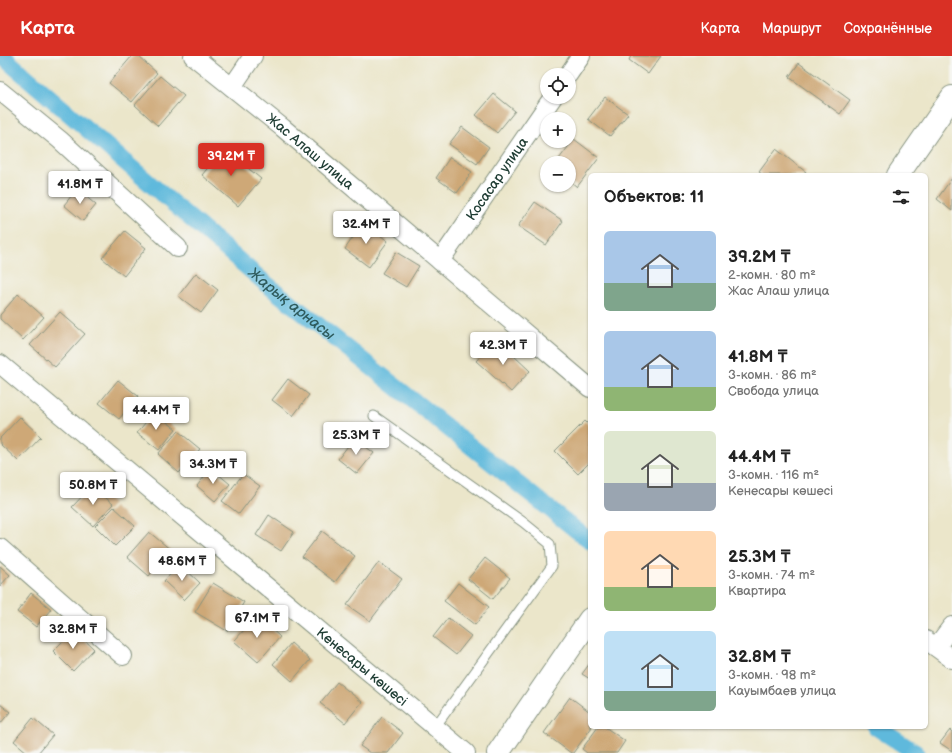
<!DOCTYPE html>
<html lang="ru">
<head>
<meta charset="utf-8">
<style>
  :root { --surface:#fff; --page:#f6f6f6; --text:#222; --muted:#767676; --accent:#d93025 }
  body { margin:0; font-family:"Balsamiq Sans",sans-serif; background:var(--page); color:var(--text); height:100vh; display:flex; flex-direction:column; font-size:15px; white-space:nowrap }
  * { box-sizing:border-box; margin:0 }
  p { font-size:13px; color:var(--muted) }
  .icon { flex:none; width:22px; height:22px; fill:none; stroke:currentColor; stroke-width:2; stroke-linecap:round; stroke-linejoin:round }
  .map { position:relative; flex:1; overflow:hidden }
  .side { position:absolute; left:588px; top:117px; width:340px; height:556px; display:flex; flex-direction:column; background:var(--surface); border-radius:6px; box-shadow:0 1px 3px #0004 }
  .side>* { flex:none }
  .buttons { position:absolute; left:540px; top:12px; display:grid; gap:8px }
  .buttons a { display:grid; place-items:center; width:36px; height:36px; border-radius:50%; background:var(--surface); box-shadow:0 1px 3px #0004; font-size:20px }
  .price { position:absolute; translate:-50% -34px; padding:0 9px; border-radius:4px; background:#fff; color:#222; font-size:13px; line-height:26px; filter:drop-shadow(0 1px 2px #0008) }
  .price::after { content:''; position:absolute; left:50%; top:24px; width:12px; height:9px; margin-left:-6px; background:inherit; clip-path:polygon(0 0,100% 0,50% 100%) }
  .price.current { background:var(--accent); color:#fff }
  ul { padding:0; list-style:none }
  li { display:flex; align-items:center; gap:12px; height:100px; padding:0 16px }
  li span { display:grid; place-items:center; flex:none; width:112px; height:80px; border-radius:6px; color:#555 }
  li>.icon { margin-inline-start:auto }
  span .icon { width:48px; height:48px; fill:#fffc; stroke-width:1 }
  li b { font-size:17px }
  h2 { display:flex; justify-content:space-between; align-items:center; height:48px; padding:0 16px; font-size:17px }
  header { display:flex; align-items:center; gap:24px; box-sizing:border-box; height:56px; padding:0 20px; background:var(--accent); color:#fff }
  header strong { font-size:19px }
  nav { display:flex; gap:22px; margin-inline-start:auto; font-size:14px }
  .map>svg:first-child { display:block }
</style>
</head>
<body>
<header>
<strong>Карта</strong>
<nav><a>Карта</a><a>Маршрут</a><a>Сохранённые</a></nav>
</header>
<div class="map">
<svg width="952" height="697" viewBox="0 0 952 697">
  <rect width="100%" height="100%" fill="#f6f6f2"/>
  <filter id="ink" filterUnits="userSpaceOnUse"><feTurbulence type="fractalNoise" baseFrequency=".025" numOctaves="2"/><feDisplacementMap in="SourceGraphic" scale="8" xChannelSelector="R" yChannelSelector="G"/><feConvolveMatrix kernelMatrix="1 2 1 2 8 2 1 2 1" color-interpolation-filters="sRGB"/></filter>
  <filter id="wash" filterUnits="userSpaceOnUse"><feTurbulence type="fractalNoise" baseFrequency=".012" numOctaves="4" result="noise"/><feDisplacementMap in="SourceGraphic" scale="16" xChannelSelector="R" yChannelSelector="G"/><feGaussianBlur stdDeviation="0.9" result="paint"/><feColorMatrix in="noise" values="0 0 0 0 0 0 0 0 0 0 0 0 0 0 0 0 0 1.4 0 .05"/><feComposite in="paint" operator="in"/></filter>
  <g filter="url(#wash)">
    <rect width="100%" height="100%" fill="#ebe6ca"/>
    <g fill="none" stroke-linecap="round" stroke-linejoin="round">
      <g stroke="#5eb9dc" stroke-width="17">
        <path id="s1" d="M2,0L264,226L590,485"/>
        <path d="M876,671L916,697"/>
      </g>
    </g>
    <g id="blocks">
      <g fill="#cea877">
        <path d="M132,0H138L157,17L132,46L109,27Z"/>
        <path d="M631,0H661L648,18L629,4Z"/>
        <path d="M799,7L850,44L840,58L789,21Z"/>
        <path d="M160,20L184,40L158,70L135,49Z"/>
        <path d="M494,38L515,55L497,77L476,59Z"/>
        <path d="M605,41L628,58L610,80L588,63Z"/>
        <path d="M462,71L489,91L477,108L449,88Z"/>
        <path d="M574,83L599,102L577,131L569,124V107H556Z"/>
        <path d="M224,92L261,123L238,150L202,119Z"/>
        <path d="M776,93L806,116L804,119H763L759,116Z"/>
        <path d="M450,101L472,116L457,137L436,122Z"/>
        <path d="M952,122V155L937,143Z"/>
        <path d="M77,133L96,149L83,165L64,149Z"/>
        <path d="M535,146L563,165L546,189L518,170Z"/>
        <path d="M363,167L388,185L369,211L345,193Z"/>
        <path d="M125,175L146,192L124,220L102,202Z"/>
        <path d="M396,196L419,210L406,231L382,217Z"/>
        <path d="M196,217L218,234L201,257L178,240Z"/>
        <path d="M18,238L44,261L23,284L0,263V259Z"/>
        <path d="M60,256L85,278L55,311L30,289Z"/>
        <path d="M496,283L530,315L511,336L476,305Z"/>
        <path d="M288,323L309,339L293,360L272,344Z"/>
        <path d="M118,324L138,340L119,363L99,347Z"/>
        <path d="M154,356L176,373L159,394L137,377Z"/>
        <path d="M20,361L41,381L18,405L0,388V382Z"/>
        <path d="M585,365L590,370V406L578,418L555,395Z"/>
        <path d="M178,375L200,393L179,417L158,398Z"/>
        <path d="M354,382L374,397L357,418L338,403Z"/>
        <path d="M211,412L230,428L215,445L197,430Z"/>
        <path d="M243,418L260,430L239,458L222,445Z"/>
        <path d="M92,430L113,448L93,470L72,451Z"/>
        <path d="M114,451L135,470L115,490L95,470Z"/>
        <path d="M269,459L294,476L281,495L256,479Z"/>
        <path d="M322,475L355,500L335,526L302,501Z"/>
        <path d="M149,476L171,494L149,520L127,501Z"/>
        <path d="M485,502L510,522L493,543L468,523Z"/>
        <path d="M379,506L402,523L370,565L347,549Z"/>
        <path d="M180,508L200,527L184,544L164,525Z"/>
        <path d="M0,510L10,519L0,530Z"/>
        <path d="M213,527L244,546L227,575L195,556Z"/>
        <path d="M458,527L489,551L475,569L444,545Z"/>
        <path d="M31,537L51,553L36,571L17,556Z"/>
        <path d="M257,560L280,581L258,606L234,585Z"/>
        <path d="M448,562L471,580L456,599L433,581Z"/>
        <path d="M74,574L94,593L73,615L53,595Z"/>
        <path d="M291,587L310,604L292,625L273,608Z"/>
        <path d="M590,607V623L582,618Z"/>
        <path d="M337,626L362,646L345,667L320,647Z"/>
        <path d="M570,641L590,656V671H592L573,697H571L544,677Z"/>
        <path d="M0,648L10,656L0,668Z"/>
        <path d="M382,661L403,677L388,697H370L360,690Z"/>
        <path d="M33,662L53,679L38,697H28L14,685Z"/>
        <path d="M598,671H605L625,685L617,697H587L582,693Z"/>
        <path d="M950,674L952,676V695L940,687Z"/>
      </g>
    </g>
  </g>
  <g filter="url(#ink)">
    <use href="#blocks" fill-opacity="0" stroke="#85927f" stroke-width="1"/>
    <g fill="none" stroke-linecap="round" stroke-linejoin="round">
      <defs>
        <path id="service" d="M374,360L523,466L550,488L552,510L435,671"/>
        <g id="minor">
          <path id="s2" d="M193,0L283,72L590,332"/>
          <path d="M568,19L581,0"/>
          <path d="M232,31L253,0"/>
          <path d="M0,35L60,84L178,192"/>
          <path id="s3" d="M440,205L553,41"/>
          <path id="s4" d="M0,308L466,697"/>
          <path d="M0,492L123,600"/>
          <path d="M926,584L952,603"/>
          <path d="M936,591L952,570"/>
        </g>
        <g id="secondary">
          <path d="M898,119L952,41"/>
          <path d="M498,697L590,563"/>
        </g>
      </defs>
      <use href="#service" stroke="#85927f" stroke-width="11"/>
      <use href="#minor" stroke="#85927f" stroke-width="20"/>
      <use href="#secondary" stroke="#85927f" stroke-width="24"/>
      <use href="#service" stroke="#fff" stroke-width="9"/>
      <use href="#minor" stroke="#fff" stroke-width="18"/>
      <use href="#secondary" stroke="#fff" stroke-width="22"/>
    </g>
  </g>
  <g text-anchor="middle" stroke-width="3.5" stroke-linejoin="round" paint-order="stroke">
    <g font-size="14" fill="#1f3d34" stroke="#f6f6f2">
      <text dy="5" stroke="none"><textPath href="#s2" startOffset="151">Жас Алаш улица</textPath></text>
      <text dy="5" stroke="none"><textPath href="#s3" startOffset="100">Косасар улица</textPath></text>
      <text dy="5" stroke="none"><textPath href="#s4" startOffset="472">Кенесары көшесі</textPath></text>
    </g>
    <g font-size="15" font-style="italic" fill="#2f5c5e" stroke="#f6f6f2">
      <text dy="5" stroke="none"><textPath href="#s1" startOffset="381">Жарық арнасы</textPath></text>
    </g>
  </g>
</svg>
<div class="buttons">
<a><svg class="icon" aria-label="locate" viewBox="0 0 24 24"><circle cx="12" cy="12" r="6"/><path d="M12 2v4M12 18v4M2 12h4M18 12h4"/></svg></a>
<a>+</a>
<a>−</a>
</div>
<b class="price current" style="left:231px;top:121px">39.2M ₸</b>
<b class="price" style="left:80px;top:149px">41.8M ₸</b>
<b class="price" style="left:366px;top:189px">32.4M ₸</b>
<b class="price" style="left:503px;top:310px">42.3M ₸</b>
<b class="price" style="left:156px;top:375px">44.4M ₸</b>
<b class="price" style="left:356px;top:400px">25.3M ₸</b>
<b class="price" style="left:213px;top:429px">34.3M ₸</b>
<b class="price" style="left:93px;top:450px">50.8M ₸</b>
<b class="price" style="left:182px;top:526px">48.6M ₸</b>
<b class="price" style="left:257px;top:583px">67.1M ₸</b>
<b class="price" style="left:73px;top:594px">32.8M ₸</b>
<section class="side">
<h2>Объектов: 11<svg class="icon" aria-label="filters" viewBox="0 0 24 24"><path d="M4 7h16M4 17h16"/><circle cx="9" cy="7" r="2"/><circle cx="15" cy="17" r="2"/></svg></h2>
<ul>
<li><span style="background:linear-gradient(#a9c7e8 65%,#7fa58c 0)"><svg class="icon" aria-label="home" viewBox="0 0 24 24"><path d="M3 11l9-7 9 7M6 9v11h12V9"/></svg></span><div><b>39.2M ₸</b><p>2-комн. · 80 m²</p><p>Жас Алаш улица</p></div></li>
<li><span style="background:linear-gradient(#a9c7e8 70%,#8fb573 0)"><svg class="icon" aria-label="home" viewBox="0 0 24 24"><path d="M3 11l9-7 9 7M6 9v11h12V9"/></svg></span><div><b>41.8M ₸</b><p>3-комн. · 86 m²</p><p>Свобода улица</p></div></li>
<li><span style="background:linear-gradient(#dfe7d0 65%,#9aa5b1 0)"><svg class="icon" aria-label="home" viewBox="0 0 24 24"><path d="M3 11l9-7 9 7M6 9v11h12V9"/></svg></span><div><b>44.4M ₸</b><p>3-комн. · 116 m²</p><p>Кенесары көшесі</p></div></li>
<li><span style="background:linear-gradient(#ffd9b3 70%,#8fb573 0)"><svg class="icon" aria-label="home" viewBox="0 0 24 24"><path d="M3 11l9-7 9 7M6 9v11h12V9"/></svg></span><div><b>25.3M ₸</b><p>3-комн. · 74 m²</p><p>Квартира</p></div></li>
<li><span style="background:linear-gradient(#bfe0f5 75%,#7fa58c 0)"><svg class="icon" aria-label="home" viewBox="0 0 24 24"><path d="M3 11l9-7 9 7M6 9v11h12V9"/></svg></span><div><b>32.8M ₸</b><p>3-комн. · 98 m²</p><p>Кауымбаев улица</p></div></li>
</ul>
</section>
</div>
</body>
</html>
